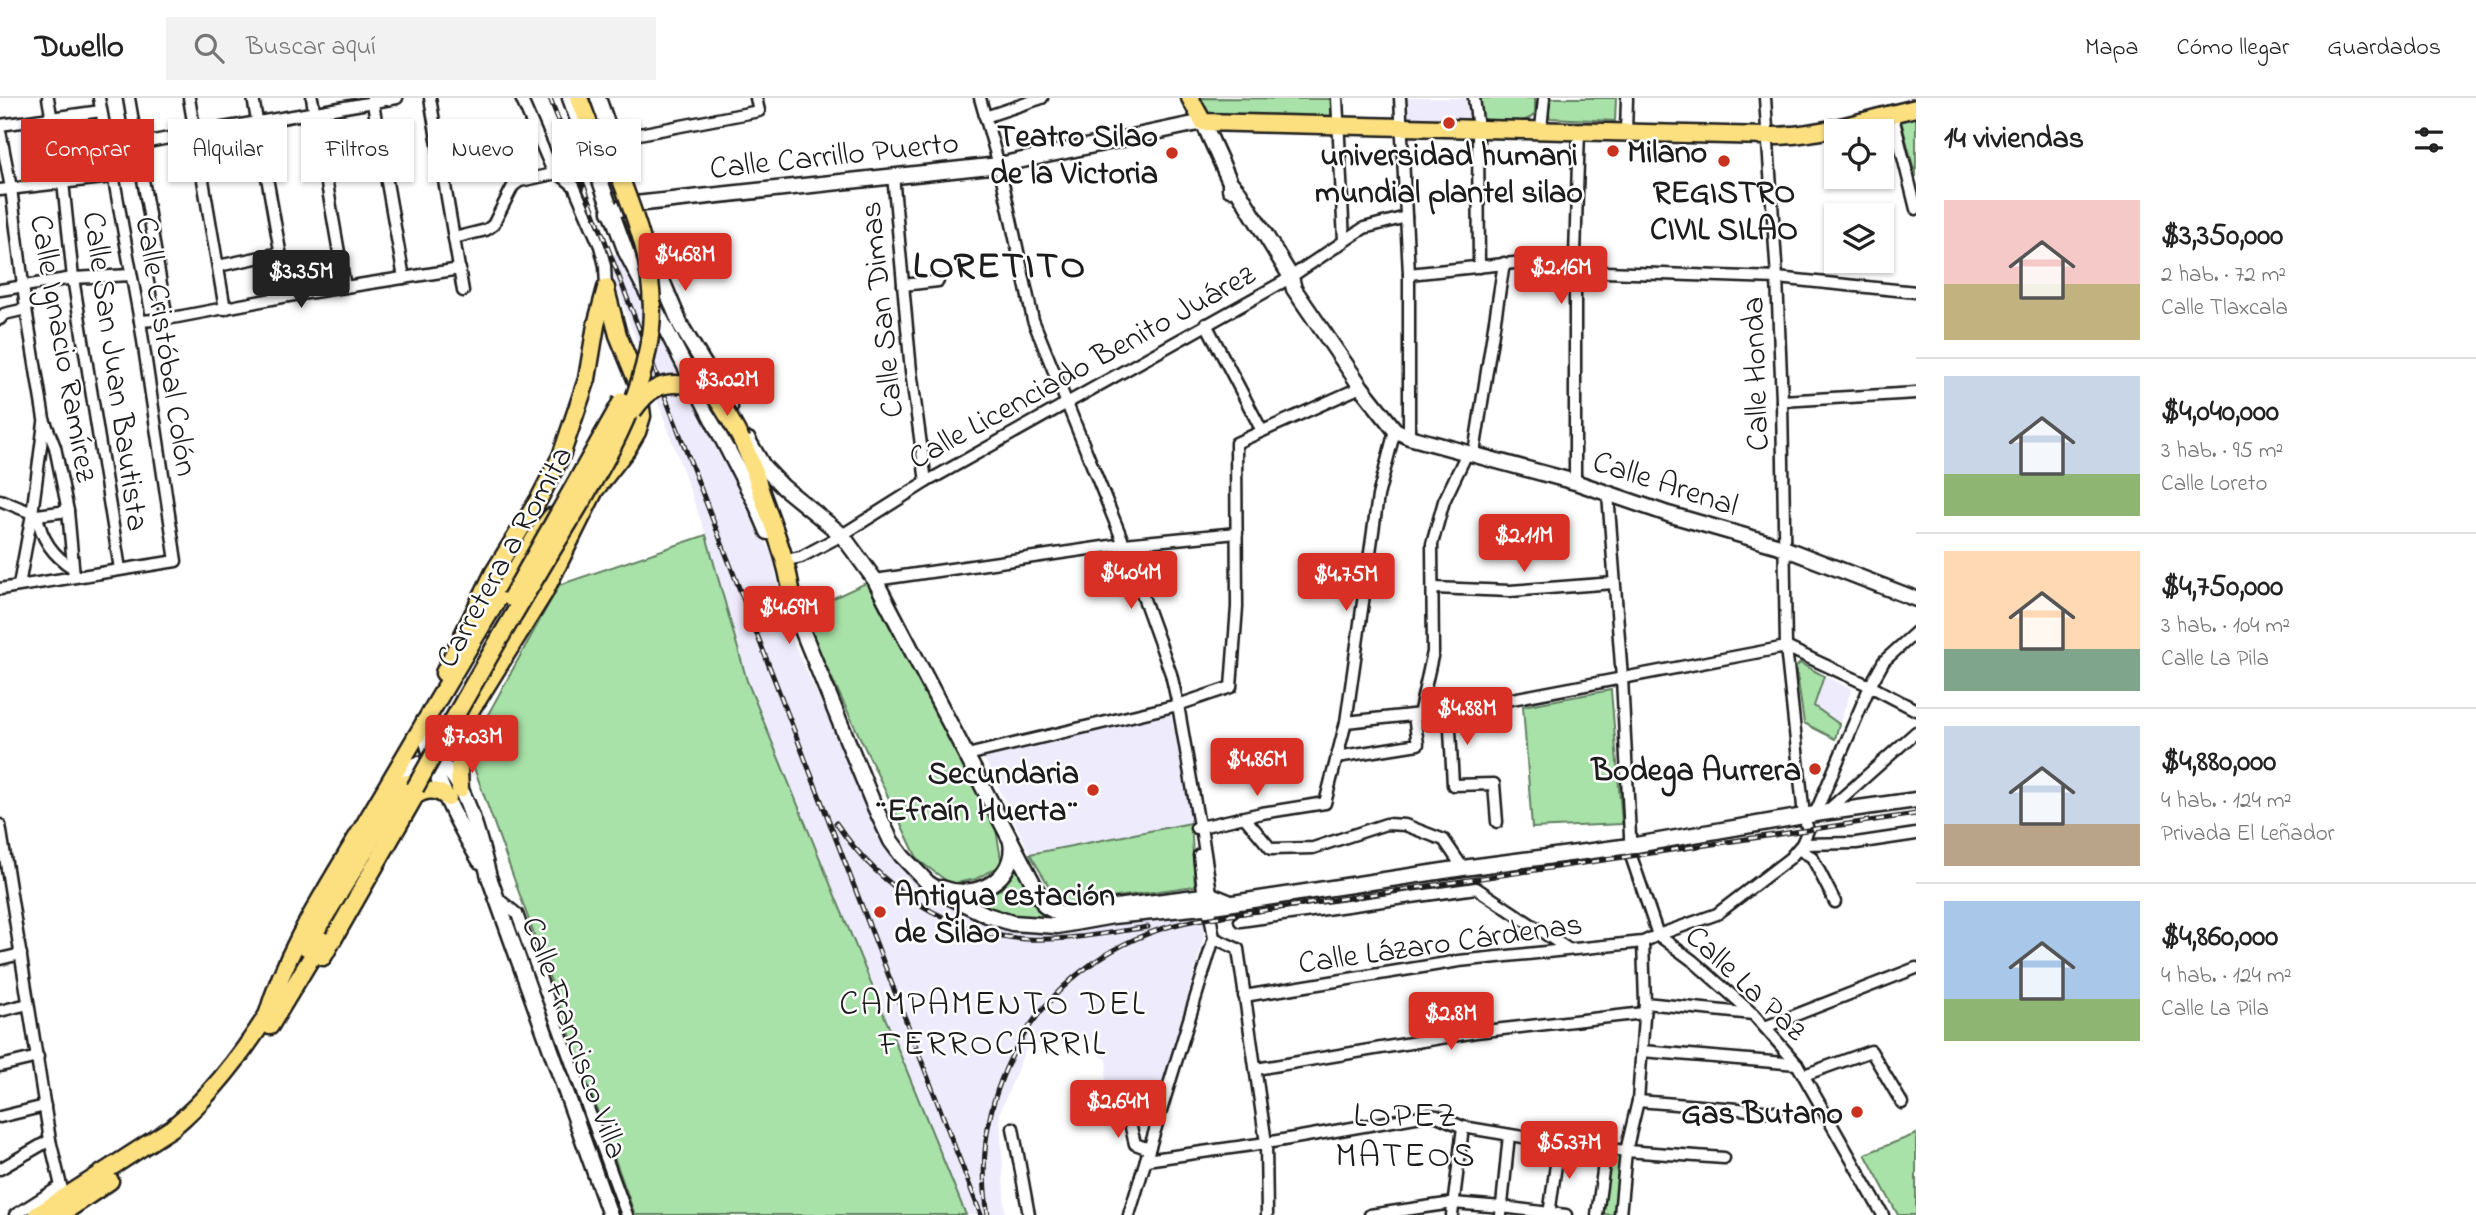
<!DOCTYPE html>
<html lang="es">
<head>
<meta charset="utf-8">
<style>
  :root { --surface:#fff; --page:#f2f2f2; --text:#222; --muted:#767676; --line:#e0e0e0; --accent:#d93025 }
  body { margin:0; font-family:"Indie Flower",sans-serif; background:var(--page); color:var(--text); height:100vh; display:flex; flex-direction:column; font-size:26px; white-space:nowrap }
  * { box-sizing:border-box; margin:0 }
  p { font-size:23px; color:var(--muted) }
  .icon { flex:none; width:38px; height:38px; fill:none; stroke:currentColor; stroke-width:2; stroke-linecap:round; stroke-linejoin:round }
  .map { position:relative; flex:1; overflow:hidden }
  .side { display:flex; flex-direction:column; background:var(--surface); width:560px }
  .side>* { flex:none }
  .guide { position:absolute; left:21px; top:21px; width:665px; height:63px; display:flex; gap:14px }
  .tools { position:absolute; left:1824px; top:21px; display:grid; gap:14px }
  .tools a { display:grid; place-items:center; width:70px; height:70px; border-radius:0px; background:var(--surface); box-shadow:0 2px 5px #0004; font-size:35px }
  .price { position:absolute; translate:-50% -60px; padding:0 16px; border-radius:7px; background:var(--accent); color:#fff; font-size:23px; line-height:46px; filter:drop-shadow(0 2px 4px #0008) }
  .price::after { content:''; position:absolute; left:50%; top:42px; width:21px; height:16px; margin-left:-10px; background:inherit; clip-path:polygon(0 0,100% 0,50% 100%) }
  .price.on { background:#222; color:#fff }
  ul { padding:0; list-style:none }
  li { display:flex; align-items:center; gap:21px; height:175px; padding:0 28px }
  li+li { border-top:2px solid var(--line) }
  li span { display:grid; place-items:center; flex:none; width:196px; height:140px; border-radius:0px; color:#555 }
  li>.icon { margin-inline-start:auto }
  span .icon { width:84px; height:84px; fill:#fffc; stroke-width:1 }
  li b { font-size:30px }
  h2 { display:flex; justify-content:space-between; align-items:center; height:84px; padding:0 28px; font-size:30px }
  .pill { padding:0 24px; border-radius:0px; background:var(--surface); box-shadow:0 2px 5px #0004; font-size:24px; line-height:63px }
  .pill.on { background:var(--accent); color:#fff }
  header { display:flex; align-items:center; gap:42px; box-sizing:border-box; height:98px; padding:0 35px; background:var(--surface); border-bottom:2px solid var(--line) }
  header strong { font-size:33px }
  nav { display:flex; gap:38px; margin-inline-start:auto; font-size:24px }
  .search { width:490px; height:63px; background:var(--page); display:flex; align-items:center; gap:18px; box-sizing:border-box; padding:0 24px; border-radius:0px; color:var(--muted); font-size:26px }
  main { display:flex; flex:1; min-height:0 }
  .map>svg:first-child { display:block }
</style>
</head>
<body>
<header>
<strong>Dwello</strong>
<div class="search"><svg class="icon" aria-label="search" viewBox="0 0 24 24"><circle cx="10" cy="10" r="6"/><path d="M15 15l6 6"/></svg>Buscar aquí</div>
<nav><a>Mapa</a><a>Cómo llegar</a><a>Guardados</a></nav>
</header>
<main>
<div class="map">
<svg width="1916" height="1117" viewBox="0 0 1916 1117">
  <rect width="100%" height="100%" fill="#fff"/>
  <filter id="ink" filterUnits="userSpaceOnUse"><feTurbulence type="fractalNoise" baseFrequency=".0143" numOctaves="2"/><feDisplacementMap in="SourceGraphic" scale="14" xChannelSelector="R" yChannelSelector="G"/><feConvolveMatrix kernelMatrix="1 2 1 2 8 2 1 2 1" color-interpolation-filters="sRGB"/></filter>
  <g filter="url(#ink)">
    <g fill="#eeecfc">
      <path d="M1404,0H1470L1473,31L1404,28Z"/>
      <path d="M621,154L730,365L771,455L788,532L888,752L903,773L932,795L991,826L1016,833L1042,835L1067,834L1204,815V839L1155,1018L1105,993L1107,962L1099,957L1101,943L1027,948L1000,1014L1005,1117H966L747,583L706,437L606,159Z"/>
      <path d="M1824,578L1852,591L1839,626L1814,608Z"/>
      <path d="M1171,616L1193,725L1030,756L984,660Z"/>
    </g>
    <g fill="#a8e2a8" stroke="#627f62" stroke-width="2">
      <path d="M1200,0L1331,1V21L1217,18C1206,16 1200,11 1200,0Z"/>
      <path d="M1476,0H1535V16C1524,28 1495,26 1481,20Z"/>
      <path d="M1547,0H1616L1615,23L1550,20L1547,8Z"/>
      <path d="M1916,14V79L1900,19Z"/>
      <path d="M706,437L747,583L966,1117H635L468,653L559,487Z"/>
      <path d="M868,484L996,731L1002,767L976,781L951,786L918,762L801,515Z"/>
      <path d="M1800,565L1824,578L1814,608L1839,626L1835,641L1804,625L1796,569Z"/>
      <path d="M1611,592L1622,726L1532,730L1523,608Z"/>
      <path d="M1191,725L1195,788L1060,807L1030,756Z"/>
      <path d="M1019,763L1048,823L1013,820L973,802L1001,791Z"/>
      <path d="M1916,1036V1117H1898L1865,1056Z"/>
      <path d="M1608,1054L1623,1056L1618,1117L1603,1116Z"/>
    </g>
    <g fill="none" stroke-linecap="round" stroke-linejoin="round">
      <defs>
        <g id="street">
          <path d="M48,0L63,84L73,180L120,471"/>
          <path d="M129,0L167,221"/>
          <path d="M189,0L225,211"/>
          <path d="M253,0L288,198"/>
          <path d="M312,0L345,189"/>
          <path d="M372,0L404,180"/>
          <path d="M430,0L463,193"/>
          <path d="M521,0L551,69L574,88L600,148L605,168L606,190"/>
          <path d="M980,0L999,67L1033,222L1124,446L1171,576L1178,607L1198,722L1201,729L1213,808L1210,817"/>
          <path d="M1337,0L1344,143"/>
          <path d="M1400,0L1409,176V339"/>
          <path d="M1474,0L1478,31L1479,169"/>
          <path d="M1765,0L1777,180L1782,303L1786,549L1804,718L1808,732L1802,746L1790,760L1717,816L1658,837L1693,863L1753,916L1797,966L1883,1117"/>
          <path d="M1892,15L1916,111"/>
          <path d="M985,19L1042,0"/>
          <path d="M0,27L101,13"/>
          <path d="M1541,31L1544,0"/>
          <path d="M0,33L11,90L26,211L44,321L55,349L68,413L74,478"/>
          <path d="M1626,35L1627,0"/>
          <path d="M613,41L759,13L756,0"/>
          <path d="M108,52L194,35L397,0"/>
          <path d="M454,56L538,41"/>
          <path d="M893,77L911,273L926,384"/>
          <path d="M0,92L112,79"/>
          <path d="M454,140L486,132L493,127L513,88L520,83L558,75"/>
          <path d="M218,168L280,155"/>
          <path d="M1576,173L1777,180L1916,194"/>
          <path d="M1409,176L1571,159L1575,157"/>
          <path d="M903,187L938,183"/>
          <path d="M0,192L73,180L131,177"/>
          <path d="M0,221L4,216L26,211"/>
          <path d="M140,223L167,221L288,198L460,171"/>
          <path d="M1206,226L1262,333"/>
          <path d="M1782,303L1916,295"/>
          <path d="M1474,355L1504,165"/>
          <path d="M1575,384V157L1579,33"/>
          <path d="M0,402L37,417L68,413"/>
          <path d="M37,417C41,440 53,458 73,470"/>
          <path d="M782,457L791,461L801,459L842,437L926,384L1283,184L1364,130L1406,119"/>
          <path d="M875,482L1124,446L1237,435"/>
          <path d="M19,487L32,416L44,325"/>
          <path d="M1434,490L1510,493L1614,485"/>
          <path d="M0,491L176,463L140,223L99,0"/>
          <path d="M1449,613L1453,687L1494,686L1497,724"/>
          <path d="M1419,617L1433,554L1432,446L1444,403L1468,353"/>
          <path d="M1346,624L1449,613L1786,549L1870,588L1916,612"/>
          <path d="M967,657L1178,607L1231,589L1237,509L1236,345L1361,289"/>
          <path d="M1337,659L1418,646L1414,618"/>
          <path d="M1826,714L1916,634"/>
          <path d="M1815,716L1870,588L1884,563L1916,534"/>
          <path d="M1245,720L1271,751L1313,750L1386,726L1405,727L1444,742L1463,770"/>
          <path d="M0,727L50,1042L61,1088L65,1098"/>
          <path d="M1196,730L1262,715L1325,705L1346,624L1378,398L1395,332"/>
          <path d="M1802,746L1856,745L1916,736"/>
          <path d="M1798,751L1812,759L1835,804"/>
          <path d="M497,800L517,816L627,1117"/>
          <path d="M1240,823L1476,790L1568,851"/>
          <path d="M1214,840L1238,851L1266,1045L1267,1117"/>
          <path d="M0,861L21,856"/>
          <path d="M1244,898L1459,863L1643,844L1658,837L1631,758L1622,580L1608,396"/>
          <path d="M1645,905L1753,916"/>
          <path d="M0,913L28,906"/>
          <path d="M1765,929L1916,870"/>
          <path d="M1642,953L1797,966"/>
          <path d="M0,968L38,959"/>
          <path d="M1256,971L1476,934L1644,915"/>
          <path d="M1804,977L1871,953L1902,1005"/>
          <path d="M1107,1000L1128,1017L1135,1046L1149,1051"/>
          <path d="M1638,1003L1775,1014"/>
          <path d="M0,1019L45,1008"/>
          <path d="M1013,1030L1029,1117"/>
          <path d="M1146,1062L1266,1045L1427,1017L1437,1018L1463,1029L1559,1045L1626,1053L1724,1060"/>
          <path d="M0,1071L50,1042"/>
          <path d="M15,1117L61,1088"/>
          <path d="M1129,1117L1214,840L1210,817L1205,809L1199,757"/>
          <path d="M1370,1117L1453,1105L1502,1109L1566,1117"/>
          <path d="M1452,1117L1463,1029"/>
          <path d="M1501,1117L1509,1037"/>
          <path d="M1549,1117L1559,1045"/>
          <path d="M1597,1117L1606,1051"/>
          <path d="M1620,1117L1626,1053L1638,1003L1645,905L1643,844"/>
        </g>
        <g id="secondary">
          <path d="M570,0L626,154L756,406L768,434"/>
          <path d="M598,0L622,67"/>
          <path d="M1230,84L1239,94L1291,179L1294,191L1361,289L1395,332L1409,339L1575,384L1668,416L1776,447L1916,501"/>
          <path d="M610,114L635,106L999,67L1203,24L1230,84V91"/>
          <path d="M651,156L681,228L730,309"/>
          <path d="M748,342L763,368L783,389L842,437L875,482L1045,808L1060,816L1211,797L1228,804"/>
          <path d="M789,500L873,705L891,743L902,758L928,785L948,798L987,817L1012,825L1057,828L1113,818L1213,808L1463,770L1630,748L1815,716L1916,702"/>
          <path d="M424,623C429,672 455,721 480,763"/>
          <path d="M393,678C408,668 427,659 444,670C466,682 483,755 489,779L610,1117"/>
          <path d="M942,790C976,803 1017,781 1011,743"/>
        </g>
        <g id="primary">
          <path d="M579,0L602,59"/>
          <path d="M1190,0L1203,24L1767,38C1818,39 1867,21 1916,10"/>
          <path d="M742,343C751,361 756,380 763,400C776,436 791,472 793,511"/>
          <path d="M444,575L494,474L539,401L561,358L587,281L596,227L606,190"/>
          <path d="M477,603L544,495L595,392L627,351L637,334L642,318L638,286L618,237L606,192"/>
          <path d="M460,691C458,666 459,638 470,614C473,607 477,603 480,595"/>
          <path d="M306,849L407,685"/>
          <path d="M323,859L415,698C427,690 437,691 448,700"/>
          <path d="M267,918C286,851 328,789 363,729C420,632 476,536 535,440L551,419"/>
          <path d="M270,928L322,842"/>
          <path d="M37,1117L172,1030C212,997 243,956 271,911"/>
          <path d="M60,1117L110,1083"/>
        </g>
      </defs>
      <use href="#street" stroke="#1c1c1c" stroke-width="15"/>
      <use href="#secondary" stroke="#1c1c1c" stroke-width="19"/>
      <use href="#primary" stroke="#1c1c1c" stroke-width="21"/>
      <use href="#street" stroke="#fff" stroke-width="10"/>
      <use href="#secondary" stroke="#fff" stroke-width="14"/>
      <use href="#primary" stroke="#fce080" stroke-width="16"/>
      <defs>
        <g id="rail">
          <path d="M550,0L981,1117"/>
          <path d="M836,725C879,789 948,836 1026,841C1067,843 1108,835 1148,829"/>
          <path d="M988,1117C964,977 1057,847 1197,822L1916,716"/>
        </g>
      </defs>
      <use href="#rail" stroke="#1c1c1c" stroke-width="5"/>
      <use href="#rail" stroke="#fff" stroke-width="2.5" stroke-dasharray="8" stroke-linecap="butt"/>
      <defs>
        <g id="primary-bridge">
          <path d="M633,313C650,289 663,282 693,288C699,290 708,291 713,296C723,307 734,329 742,343"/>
          <path d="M511,500L622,303"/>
          <path d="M415,690C455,618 496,545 539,474C583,399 642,319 651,230C657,168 633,112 611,56"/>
        </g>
      </defs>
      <use href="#primary-bridge" stroke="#1c1c1c" stroke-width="21" stroke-linecap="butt"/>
      <use href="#primary-bridge" stroke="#fce080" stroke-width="16"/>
    </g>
  </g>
  <g fill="#c8321e" stroke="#fff" stroke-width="2.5">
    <circle cx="1449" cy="25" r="7"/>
    <circle cx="1613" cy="53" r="7"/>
    <circle cx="1172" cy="55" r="7"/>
    <circle cx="1724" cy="63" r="7"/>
    <circle cx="1815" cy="671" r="7"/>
    <circle cx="1093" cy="692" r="7"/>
    <circle cx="880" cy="814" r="7"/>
    <circle cx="1857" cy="1014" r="7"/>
  </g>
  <g text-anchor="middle" stroke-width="5" stroke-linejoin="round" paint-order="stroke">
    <g font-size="32" font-weight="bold" fill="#1c1c1c" stroke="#fff" text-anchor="end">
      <text x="1158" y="48">Teatro Silao<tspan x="1158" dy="37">de la Victoria</tspan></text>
      <text x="1627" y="64" text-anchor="start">Milano</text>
      <text x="1449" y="67" text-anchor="middle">universidad humani<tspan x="1449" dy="37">mundial plantel silao</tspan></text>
      <text x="1724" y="104" text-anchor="middle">REGISTRO<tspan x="1724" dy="37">CIVIL SILAO</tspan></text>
      <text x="1801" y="682">Bodega Aurrera</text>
      <text x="1079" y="685">Secundaria<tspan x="1079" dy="37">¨Efraín Huerta¨</tspan></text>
      <text x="894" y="807" text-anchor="start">Antigua estación<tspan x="894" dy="37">de Silao</tspan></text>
      <text x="1843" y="1025">Gas Butano</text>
    </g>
    <g font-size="32" fill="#1c1c1c" stroke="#fff">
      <text transform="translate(834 56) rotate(-6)" y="11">Calle Carrillo Puerto</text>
      <text transform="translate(880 212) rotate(-96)" y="11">Calle San Dimas</text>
      <text transform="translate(168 248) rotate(81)" y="11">Calle Cristóbal Colón</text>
      <text transform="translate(65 250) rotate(80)" y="11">Calle Ignacio Ramírez</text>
      <text transform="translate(1081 267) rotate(-29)" y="11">Calle Licenciado Benito Juárez</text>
      <text transform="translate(117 273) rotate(82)" y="11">Calle San Juan Bautista</text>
      <text transform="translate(1754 276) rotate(-92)" y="11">Calle Honda</text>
      <text transform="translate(1666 384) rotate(18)" y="11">Calle Arenal</text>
      <text transform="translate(503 458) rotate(-61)" y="11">Carretera a Romita</text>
      <text transform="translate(1440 844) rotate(-8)" y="11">Calle Lázaro Cárdenas</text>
      <text transform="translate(1747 884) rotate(43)" y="11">Calle La Paz</text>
      <text transform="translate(576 939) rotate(70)" y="11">Calle Francisco Villa</text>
    </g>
    <g font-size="35" letter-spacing="2" fill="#1c1c1c" stroke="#fff">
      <text x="993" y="916">CAMPAMENTO DEL<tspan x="993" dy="40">FERROCARRIL</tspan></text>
      <text x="1406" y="1028">LOPEZ<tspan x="1406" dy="40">MATEOS</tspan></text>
    </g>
    <g font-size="38" font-weight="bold" letter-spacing="2" fill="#1c1c1c" stroke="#fff">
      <text x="1000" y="179">LORETITO</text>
    </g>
  </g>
</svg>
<div class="tools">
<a><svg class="icon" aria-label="locate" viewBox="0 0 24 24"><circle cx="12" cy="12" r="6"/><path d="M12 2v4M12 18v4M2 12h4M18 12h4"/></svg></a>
<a><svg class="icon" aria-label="layers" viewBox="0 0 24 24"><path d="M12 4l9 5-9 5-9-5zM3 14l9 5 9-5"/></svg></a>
</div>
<b class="price" style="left:685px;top:195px">$4.68M</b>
<b class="price" style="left:1561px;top:208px">$2.16M</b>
<b class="price on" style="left:301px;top:212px">$3.35M</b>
<b class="price" style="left:727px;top:320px">$3.02M</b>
<b class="price" style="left:1524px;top:476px">$2.11M</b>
<b class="price" style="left:1131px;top:513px">$4.04M</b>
<b class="price" style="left:1346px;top:515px">$4.75M</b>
<b class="price" style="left:789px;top:548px">$4.69M</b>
<b class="price" style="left:1467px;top:649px">$4.88M</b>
<b class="price" style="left:472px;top:677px">$7.03M</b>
<b class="price" style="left:1257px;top:700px">$4.86M</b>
<b class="price" style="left:1451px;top:954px">$2.8M</b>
<b class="price" style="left:1118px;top:1042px">$2.64M</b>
<b class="price" style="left:1569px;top:1083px">$5.37M</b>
<div class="guide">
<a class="pill on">Comprar</a>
<a class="pill">Alquilar</a>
<a class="pill">Filtros</a>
<a class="pill">Nuevo</a>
<a class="pill">Piso</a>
</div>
</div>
<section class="side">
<h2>14 viviendas<svg class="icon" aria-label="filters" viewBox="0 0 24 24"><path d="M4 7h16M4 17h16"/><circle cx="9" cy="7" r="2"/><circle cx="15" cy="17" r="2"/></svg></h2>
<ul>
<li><span style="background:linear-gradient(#f6c9c9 60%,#c2b280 0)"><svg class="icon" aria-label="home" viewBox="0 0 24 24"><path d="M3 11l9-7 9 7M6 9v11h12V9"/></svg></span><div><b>$3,350,000</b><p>2 hab. · 72 m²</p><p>Calle Tlaxcala</p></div></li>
<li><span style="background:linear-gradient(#c9d6e8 70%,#8fb573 0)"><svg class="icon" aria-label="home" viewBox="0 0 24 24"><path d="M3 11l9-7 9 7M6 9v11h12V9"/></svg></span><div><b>$4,040,000</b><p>3 hab. · 95 m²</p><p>Calle Loreto</p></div></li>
<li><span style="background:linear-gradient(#ffd9b3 70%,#7fa58c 0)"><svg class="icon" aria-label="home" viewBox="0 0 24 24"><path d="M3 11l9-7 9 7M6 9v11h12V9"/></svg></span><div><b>$4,750,000</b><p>3 hab. · 104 m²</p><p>Calle La Pila</p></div></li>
<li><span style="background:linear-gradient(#c9d6e8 70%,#b9a48a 0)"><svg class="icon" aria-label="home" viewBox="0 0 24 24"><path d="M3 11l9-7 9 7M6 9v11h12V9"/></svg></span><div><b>$4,880,000</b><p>4 hab. · 124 m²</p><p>Privada El Leñador</p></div></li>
<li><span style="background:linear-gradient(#a9c7e8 70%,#8fb573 0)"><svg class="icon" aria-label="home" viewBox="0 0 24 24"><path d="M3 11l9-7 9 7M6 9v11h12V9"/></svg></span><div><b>$4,860,000</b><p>4 hab. · 124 m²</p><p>Calle La Pila</p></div></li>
</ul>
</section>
</main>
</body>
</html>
